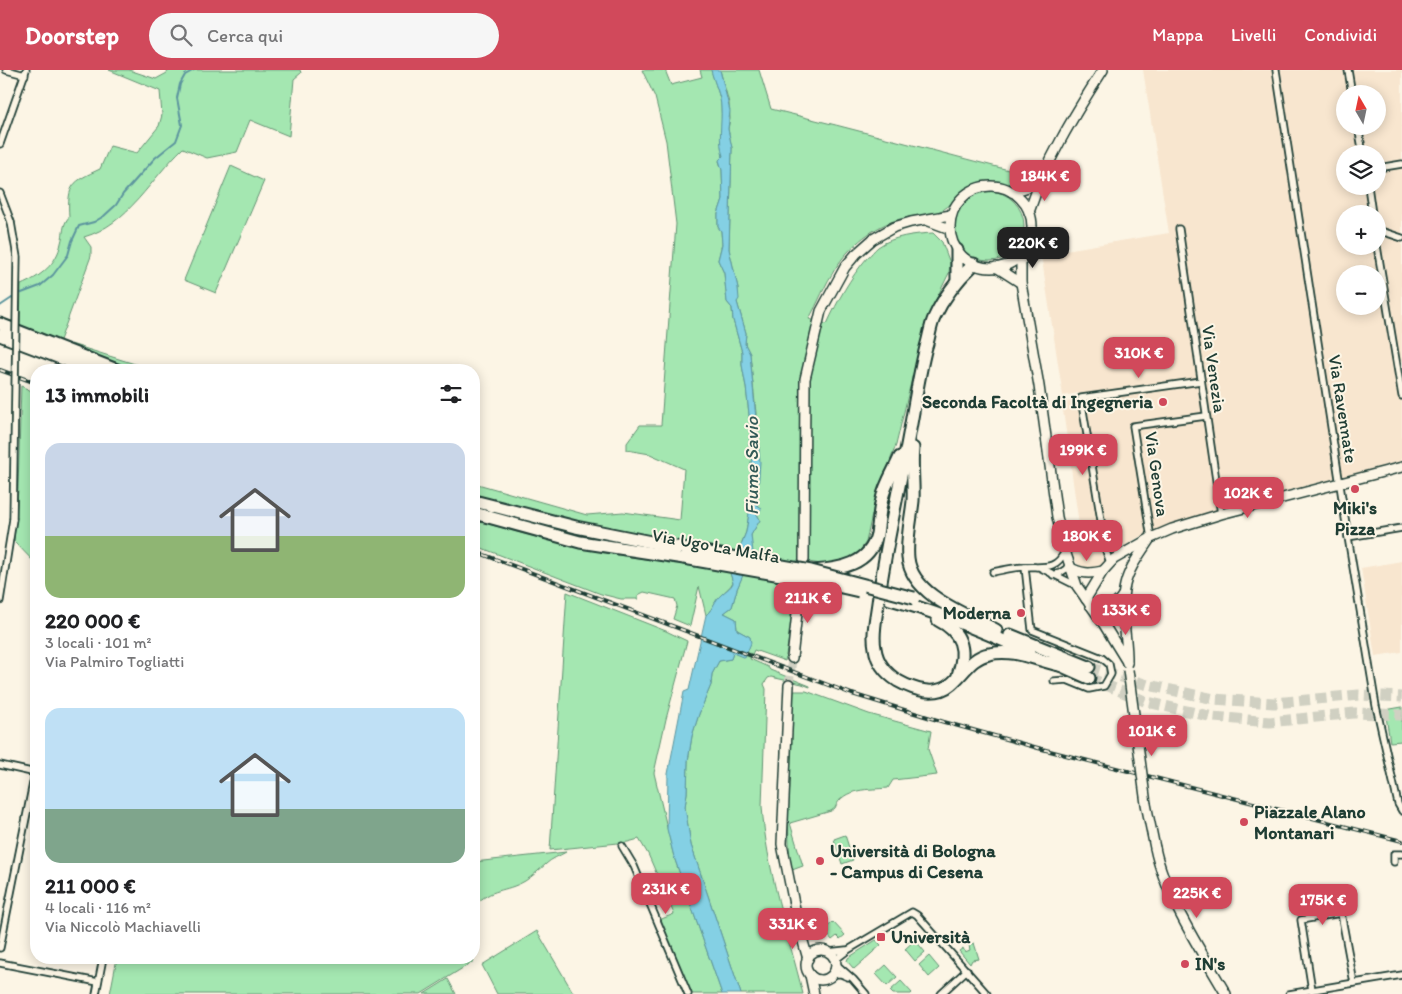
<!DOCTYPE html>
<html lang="it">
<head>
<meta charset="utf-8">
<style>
  :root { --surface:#fff; --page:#f6f6f6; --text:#202124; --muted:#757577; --accent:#d1495b }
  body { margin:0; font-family:Itim,sans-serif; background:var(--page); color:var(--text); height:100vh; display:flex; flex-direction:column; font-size:19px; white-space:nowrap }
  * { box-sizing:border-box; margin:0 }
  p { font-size:16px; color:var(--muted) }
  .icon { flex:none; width:28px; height:28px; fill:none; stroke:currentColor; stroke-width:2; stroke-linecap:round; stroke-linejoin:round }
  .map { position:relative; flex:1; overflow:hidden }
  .side { position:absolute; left:30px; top:294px; width:450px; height:600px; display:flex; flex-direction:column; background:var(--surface); border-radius:20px; box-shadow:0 2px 12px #0003 }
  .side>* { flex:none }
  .needle { width:32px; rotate:351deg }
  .tools { position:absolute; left:1336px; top:15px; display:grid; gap:10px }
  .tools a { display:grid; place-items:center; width:50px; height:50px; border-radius:50%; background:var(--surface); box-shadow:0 2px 12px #0003; font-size:25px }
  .price { position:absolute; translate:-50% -42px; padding:0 11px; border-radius:10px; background:var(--accent); color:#fff; font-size:16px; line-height:32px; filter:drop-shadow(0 1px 2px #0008) }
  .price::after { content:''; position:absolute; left:50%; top:30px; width:15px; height:11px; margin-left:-8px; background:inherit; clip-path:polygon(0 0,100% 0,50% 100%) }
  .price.current { background:#222; color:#fff }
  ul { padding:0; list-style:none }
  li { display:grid; align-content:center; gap:10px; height:265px; padding:0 15px }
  li span { display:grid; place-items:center; height:155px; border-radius:15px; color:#555 }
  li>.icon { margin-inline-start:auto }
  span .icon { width:90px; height:90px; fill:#fffc; stroke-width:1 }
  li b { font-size:21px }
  h2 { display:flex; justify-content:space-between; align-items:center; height:60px; padding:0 15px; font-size:21px }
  header { display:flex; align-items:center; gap:30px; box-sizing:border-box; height:70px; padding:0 25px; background:var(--accent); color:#fff }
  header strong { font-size:24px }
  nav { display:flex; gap:28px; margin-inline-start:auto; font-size:18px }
  .search { width:350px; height:45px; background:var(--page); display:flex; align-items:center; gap:12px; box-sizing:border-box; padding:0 18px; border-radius:28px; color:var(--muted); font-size:19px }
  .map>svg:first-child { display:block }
</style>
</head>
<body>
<header>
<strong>Doorstep</strong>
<div class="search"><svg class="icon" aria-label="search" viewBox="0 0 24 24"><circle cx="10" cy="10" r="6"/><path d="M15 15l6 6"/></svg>Cerca qui</div>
<nav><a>Mappa</a><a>Livelli</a><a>Condividi</a></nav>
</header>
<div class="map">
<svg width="1402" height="924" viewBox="0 0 1402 924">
  <rect width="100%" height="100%" fill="#fcf5e5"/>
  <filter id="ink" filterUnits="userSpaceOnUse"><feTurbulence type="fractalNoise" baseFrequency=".02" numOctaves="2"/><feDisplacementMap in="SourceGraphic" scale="10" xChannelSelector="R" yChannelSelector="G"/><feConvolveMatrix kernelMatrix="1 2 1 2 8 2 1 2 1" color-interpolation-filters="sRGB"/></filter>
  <g filter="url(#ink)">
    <g fill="#f8e6cf" fill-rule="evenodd">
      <path d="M1143,0H1402V391L1305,416L1155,460L1137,468L1115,482L1100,496L1093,499H1085L1079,496L1074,489L1068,457L1079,455L1062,333L1079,330L1078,323L1063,326L1041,184L1169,163ZM1345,24H1378V56H1345ZM1345,84H1378V116H1345ZM1345,144H1378V176H1345ZM1345,204H1378V236H1345Z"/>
      <path d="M1402,491V582L1375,586L1361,498Z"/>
    </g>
    <g fill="#a4e7b1" stroke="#629272">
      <path d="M109,0H129L156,9L167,3L169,0H300L301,3L294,9L289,66L250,50L237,82L207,88L183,78C151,108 129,154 84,167L91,177V186L59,273L20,258L21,215C40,207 57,194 61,173C64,163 62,155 69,147C67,114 72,112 100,99L110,76L137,83L159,56L162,45L160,21Z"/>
      <path d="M642,0H665L671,15L702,7L700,0H711L721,31L723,86L719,91L722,100L723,129L718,144V157L721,161L722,174L718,190L724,203L727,232L732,238L733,250L742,282V295L746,317L751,362L749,375L752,387L751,393L753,402L750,429V437L746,462L730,503L733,512C730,518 726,520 721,525C714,531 714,538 706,545L699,516L690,556L673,549L677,536L675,529L644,522L638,525V529H621L601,524L474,475V450C538,468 605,486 672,492L678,471L584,455L474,428V413L587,445L623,442L680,450L684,399L650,384L627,380V373L640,355H661L676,154L666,71L655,27Z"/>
      <path d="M720,0H759L771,39C859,60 945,84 1032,106C1028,108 1023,112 1019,114C1004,118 989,108 974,114C959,120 953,137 938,142C926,146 913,145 900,149C874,156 850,175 835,199C825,214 818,233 809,249L827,254C838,230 850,208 867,188C871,185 874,180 878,177C893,166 915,164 933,163L942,172L950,193L949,203L926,250L896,375L875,431L866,472L854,489L826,495L797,490L793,543L785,591L754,580L750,589L768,597L770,600L810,616V617L802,614L771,607L768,608L764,614L766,619L762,736C766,797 788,864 803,924H741L691,775L685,737L687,723L688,691L692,666L699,644L711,615L712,604L719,591L731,589L733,583L745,587L750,567L737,560L736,549L724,543L732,537L737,519L752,482L751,465L760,450L757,444L759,373L750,284L745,274L746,263L737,232L738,218L729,179L732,78L728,59L730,49L729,33Z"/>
      <path d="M231,96L264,111L216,223L184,210Z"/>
      <circle cx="989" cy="156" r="35"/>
      <path d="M71,274L154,300H132L70,277Z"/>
      <path d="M21,316L36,323V494L14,471L18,419Z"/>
      <path d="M567,522L666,561L687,571L666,649L654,703L674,787L722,924H692L659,850L674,844L648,784L639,769L628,772L550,780Z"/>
      <path d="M794,621H806L869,644L931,661L928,679L937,705L893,710L888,718C870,720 843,717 835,738L831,741L790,753L803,796L792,800C788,779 789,759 788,738C788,699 789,659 794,621Z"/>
      <path d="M1402,637V671L1390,672L1385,640Z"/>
      <path d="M845,765L853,790L842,794L834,769Z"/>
      <path d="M566,782C559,786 551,789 546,794C539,800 533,806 525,811C504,823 492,817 474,836V792Z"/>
      <path d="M833,852L845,865L840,869L837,866L832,870L824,860Z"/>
      <path d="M537,861L574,924H497L482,895Z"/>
      <path d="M876,870L881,875L854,899L847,891L848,888Z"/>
      <path d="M915,870L925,882L915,891L905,879Z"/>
      <path d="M974,873L979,889L972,890L970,894L959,881L963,878L965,882L970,880L969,875Z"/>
      <path d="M929,886L939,898L929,907L919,895Z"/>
      <path d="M117,888H472L474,891L421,924H110Z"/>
      <path d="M886,895L897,907L887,916L876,904Z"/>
      <path d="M448,909L456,924H424Z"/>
      <path d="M901,911L912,923L911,924H893L890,921Z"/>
    </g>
    <path fill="#84d0e4" stroke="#5c959e" d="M711,0H720L730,41L728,59L732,78L729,179L738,218L739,229L737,232L746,263L745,274L750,284L760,392L757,435L762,438L757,444L760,450L751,465L753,482L737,519L732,537L724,543L736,549L737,560L750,567L751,573L745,588L733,583L731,589L719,591L712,604L711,615L699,644L692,666L688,691L687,723L685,737L691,775L741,924H722L674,787L667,759L668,704L684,622L689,620L706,545C714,538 714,531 721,525C726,520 730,519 733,513L730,503L746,462L750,437V429L753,402L751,393L752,387L749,375L751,362L746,317L742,295V282L733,250L732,238L727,232L724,203L718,190L722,174L721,161L718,157V144L723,129L722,100L719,90L723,86C718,72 722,53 721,38C721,25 714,13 711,0Z"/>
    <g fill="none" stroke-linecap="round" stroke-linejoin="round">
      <g stroke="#5c959e" stroke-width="2">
        <path d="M19,224L40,216L53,205L68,185L72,171L79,156L94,152L104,146L116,135L123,124L155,88L176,71L182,55L177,28L180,14L185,5L194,0"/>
        <path d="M0,236L15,226"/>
      </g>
      <path stroke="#d0d0c2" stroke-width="9" stroke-dasharray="9 4.5" stroke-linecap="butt" d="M789,615L792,588"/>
      <g stroke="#d0d0c2" stroke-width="11" stroke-dasharray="11 5.5" stroke-linecap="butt">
        <path d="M1089,597L1148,615L1214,629L1274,633L1359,625L1402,627"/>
        <path d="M1089,608L1147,632L1213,647L1270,652L1354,643L1402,645"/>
      </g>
      <defs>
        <g id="street">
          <path d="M6,0L25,5"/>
          <path d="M1276,0L1348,467L1376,636L1398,734L1402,741"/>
          <path d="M1348,0L1352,24"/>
          <path d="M1358,56L1363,84"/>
          <path d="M0,74L26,0"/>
          <path d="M1378,98L1402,94"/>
          <path d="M1368,116L1372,144"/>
          <path d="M0,123L11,152"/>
          <path d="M1179,159L1221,444"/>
          <path d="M1378,160L1402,168"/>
          <path d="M1377,176L1402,326"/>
          <path d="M1348,467L1402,458"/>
          <path d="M1151,468L1133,356L1206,346"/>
          <path d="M1110,493L1106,481L1081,328L1201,311"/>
          <path d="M1025,497L1032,560L1102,588L1109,594L1111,604L1104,616L1089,619L1067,610L1054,611"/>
          <path d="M1041,498L1077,516"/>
          <path d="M993,502C1004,500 1014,497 1025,497C1043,496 1056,501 1065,481"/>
          <path d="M1053,505L1060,503L1069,497"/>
          <path d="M0,531L13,449"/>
          <path d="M0,695L36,703"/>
          <path d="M622,776L634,796L688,924"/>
          <path d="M1394,792V784H1402"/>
          <path d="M0,878L35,703"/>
          <path d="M828,882L846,880"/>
          <path d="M835,890L848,880L912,842L917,845L987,924"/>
          <path d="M0,893L98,912"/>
          <path d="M836,894L853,909L866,924"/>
          <path d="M833,904H841L848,907"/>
          <path d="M1312,920L1301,850L1341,843L1354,913"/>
          <path d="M96,924L103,888"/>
          <path d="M941,924L967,900"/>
          <path d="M1289,924L1402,905"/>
        </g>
        <g id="secondary">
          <circle cx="991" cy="157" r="41"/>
          <path d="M1012,122L1038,114"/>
          <path d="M1029,142C1046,91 1074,45 1103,0"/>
          <path d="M926,150L950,159"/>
          <path d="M1021,184V213L1039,316L1057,447L1065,481L1077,516L1103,553L1127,592"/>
          <path d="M996,197L1021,213"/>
          <path d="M804,490L805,309L821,241L845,197L856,184L873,169L894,157L911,152L951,145"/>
          <path d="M1069,497C1081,504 1090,504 1103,501"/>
          <path d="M1086,529L1103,501L1114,489L1151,468L1172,459L1221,444L1402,397"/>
          <path d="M1090,535C1104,538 1115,539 1123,525"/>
          <path d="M792,588L800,516"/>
          <path d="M1127,593C1128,567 1119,539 1125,515C1129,498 1140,484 1149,470"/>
          <path d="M789,615L782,774L798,854L808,889"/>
          <path d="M1155,778C1165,826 1201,881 1226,924"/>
          <circle cx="821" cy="895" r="15"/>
          <path d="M810,905L814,924"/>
        </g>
        <g id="highway">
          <path d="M974,194C957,210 944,226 934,248C930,257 929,268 926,277C918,308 914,339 908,370C898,424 885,479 878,533C876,548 872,564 875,578C877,593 887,604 898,611C914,620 936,627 951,614C964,603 972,587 989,584C1013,578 1036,590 1059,595"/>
          <path d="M957,210V180"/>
          <path d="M0,254L117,300"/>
          <path d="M0,265L92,300"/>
          <path d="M913,378C911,395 914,413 913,431C911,450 906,469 908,488C912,526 966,544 996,560"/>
          <path d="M474,431L576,457L681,478"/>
          <path d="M474,443L580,472L684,488"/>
          <path d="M813,501C840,499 870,495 877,464C879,452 879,441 882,429C885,414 894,401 900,387"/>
          <path d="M890,529C938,542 983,561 1029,582"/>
          <path d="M938,550C962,562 967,580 958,605"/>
          <path d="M1010,565L1089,597"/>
          <path d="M1053,592L1089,608"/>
        </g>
      </defs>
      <use href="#street" stroke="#1f3d34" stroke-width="9"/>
      <use href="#secondary" stroke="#1f3d34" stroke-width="12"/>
      <use href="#highway" stroke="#1f3d34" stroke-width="15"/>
      <use href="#street" stroke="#fcf5e5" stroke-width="5.5"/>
      <use href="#secondary" stroke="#fcf5e5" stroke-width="9"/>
      <use href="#highway" stroke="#fcf5e5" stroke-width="11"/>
      <defs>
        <g id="rail">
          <path d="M0,300L36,313"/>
          <path d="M474,481L852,624L944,652L1038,678L1402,771"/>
        </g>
      </defs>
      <use href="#rail" stroke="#1f3d34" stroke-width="4"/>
      <use href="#rail" stroke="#fcf5e5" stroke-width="2" stroke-dasharray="5.5" stroke-linecap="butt"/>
      <defs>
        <path id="street-bridge" d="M11,152L17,187L13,449"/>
        <path id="secondary-bridge" d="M1128,600L1146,734L1155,778"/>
        <g id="highway-bridge">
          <path d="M681,478L811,501L914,528"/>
          <path d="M684,488L815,511L859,521"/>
        </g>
      </defs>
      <use href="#street-bridge" stroke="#1f3d34" stroke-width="9" stroke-linecap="butt"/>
      <use href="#secondary-bridge" stroke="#1f3d34" stroke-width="12" stroke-linecap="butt"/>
      <use href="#highway-bridge" stroke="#1f3d34" stroke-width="15" stroke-linecap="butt"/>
      <use href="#street-bridge" stroke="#fcf5e5" stroke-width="5.5"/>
      <use href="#secondary-bridge" stroke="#fcf5e5" stroke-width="9"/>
      <use href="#highway-bridge" stroke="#fcf5e5" stroke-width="11"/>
    </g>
  </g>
  <g fill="#d1495b" stroke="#fcf5e5" stroke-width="2">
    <circle cx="1163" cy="332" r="5"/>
    <circle cx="1355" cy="419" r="5"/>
    <circle cx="1021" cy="543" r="5"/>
    <circle cx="1244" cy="752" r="5"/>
    <circle cx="820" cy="791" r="5"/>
    <rect x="876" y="862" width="10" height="10" rx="2.5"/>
    <circle cx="1185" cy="894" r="5"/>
  </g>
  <g text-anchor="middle" stroke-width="4" stroke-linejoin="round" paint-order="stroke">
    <g font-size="18" fill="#1f3d34" stroke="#fcf5e5">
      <text transform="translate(1214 299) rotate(82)" y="6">Via Venezia</text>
      <text transform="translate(1343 339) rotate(81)" y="6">Via Ravennate</text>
      <text transform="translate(1157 404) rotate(82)" y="6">Via Genova</text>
      <text transform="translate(716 476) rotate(10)" y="6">Via Ugo La Malfa</text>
    </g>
    <g font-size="18" font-weight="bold" fill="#1f3d34" stroke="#fcf5e5" text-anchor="start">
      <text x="1153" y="338" text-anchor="end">Seconda Facoltà di Ingegneria</text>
      <text x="1355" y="444" text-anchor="middle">Miki's<tspan x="1355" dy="21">Pizza</tspan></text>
      <text x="1011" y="549" text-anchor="end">Moderna</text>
      <text x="1254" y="748">Piazzale Alano<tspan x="1254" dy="21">Montanari</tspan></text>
      <text x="830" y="787">Università di Bologna<tspan x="830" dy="21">- Campus di Cesena</tspan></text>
      <text x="891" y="873">Università</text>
      <text x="1195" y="900">IN's</text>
    </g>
    <g font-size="19" font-style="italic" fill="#335a57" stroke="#fcf5e5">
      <text transform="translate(751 396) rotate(-90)" y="7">Fiume Savio</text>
    </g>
  </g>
</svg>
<div class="tools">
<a><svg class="needle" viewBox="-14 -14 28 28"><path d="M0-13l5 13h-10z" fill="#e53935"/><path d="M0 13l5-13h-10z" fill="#757577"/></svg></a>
<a><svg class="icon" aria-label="layers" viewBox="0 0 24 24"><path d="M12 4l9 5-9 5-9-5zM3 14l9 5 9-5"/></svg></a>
<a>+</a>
<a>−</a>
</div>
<b class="price" style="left:1045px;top:132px">184K €</b>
<b class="price current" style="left:1033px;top:199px">220K €</b>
<b class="price" style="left:1139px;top:309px">310K €</b>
<b class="price" style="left:1083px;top:406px">199K €</b>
<b class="price" style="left:1248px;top:449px">102K €</b>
<b class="price" style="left:1087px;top:492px">180K €</b>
<b class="price" style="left:808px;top:554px">211K €</b>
<b class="price" style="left:1126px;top:566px">133K €</b>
<b class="price" style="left:1152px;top:687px">101K €</b>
<b class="price" style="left:666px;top:845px">231K €</b>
<b class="price" style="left:1197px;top:849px">225K €</b>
<b class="price" style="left:1323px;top:856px">175K €</b>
<b class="price" style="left:793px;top:880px">331K €</b>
<section class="side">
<h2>13 immobili<svg class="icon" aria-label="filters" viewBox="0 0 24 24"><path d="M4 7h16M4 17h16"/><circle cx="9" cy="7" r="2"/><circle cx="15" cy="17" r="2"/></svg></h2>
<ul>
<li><span style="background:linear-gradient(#c9d6e8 60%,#8fb573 0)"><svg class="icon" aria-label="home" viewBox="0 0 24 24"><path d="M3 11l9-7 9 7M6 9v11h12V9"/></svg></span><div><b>220 000 €</b><p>3 locali · 101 m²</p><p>Via Palmiro Togliatti</p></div></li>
<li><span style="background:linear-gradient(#bfe0f5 65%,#7fa58c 0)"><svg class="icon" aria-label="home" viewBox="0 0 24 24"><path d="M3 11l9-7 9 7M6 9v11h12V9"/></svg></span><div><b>211 000 €</b><p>4 locali · 116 m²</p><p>Via Niccolò Machiavelli</p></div></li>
</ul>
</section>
</div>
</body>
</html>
